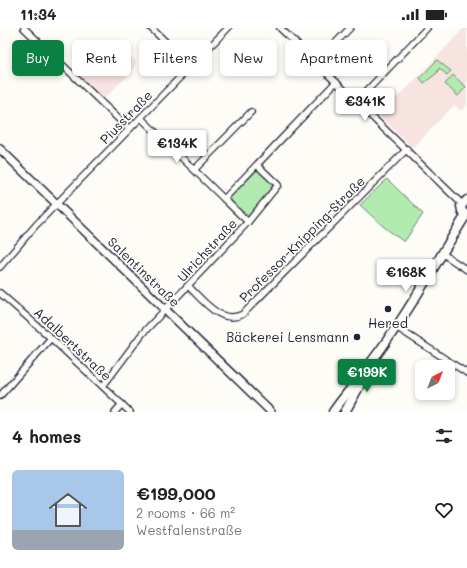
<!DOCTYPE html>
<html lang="en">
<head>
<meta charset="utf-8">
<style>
  :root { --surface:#fff; --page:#f6f6f6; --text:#222; --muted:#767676; --accent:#0b8043 }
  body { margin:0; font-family:Mali,sans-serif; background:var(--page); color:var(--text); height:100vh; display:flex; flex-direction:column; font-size:15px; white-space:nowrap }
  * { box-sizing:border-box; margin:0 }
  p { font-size:13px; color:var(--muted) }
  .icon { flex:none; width:22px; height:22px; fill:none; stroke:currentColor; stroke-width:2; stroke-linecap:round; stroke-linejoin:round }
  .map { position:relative; height:384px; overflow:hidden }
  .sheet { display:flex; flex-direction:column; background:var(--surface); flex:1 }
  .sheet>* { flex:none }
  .banner { position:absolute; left:12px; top:12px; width:443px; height:36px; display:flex; gap:8px }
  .needle { width:26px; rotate:42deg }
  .controls { position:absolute; left:415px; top:332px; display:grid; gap:8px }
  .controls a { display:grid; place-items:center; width:40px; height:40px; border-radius:6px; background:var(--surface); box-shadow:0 2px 6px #0003; font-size:20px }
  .price { position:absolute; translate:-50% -34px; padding:0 9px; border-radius:4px; background:#fff; color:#222; font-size:13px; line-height:26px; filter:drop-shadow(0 1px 2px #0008) }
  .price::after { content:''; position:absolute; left:50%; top:24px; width:12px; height:9px; margin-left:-6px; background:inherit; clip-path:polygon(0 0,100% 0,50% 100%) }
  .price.current { background:var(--accent); color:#fff }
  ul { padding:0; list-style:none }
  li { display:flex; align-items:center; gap:12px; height:100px; padding:0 12px }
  li span { display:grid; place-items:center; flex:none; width:112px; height:80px; border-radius:6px; color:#555 }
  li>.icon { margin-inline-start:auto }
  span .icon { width:48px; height:48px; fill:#fffc; stroke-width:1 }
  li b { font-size:17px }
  h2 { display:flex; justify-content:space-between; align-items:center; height:48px; padding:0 12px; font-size:17px }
  .chip { padding:0 14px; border-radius:6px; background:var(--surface); box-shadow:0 2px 6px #0003; font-size:14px; line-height:36px }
  .chip.current { background:var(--accent); color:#fff }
  .status { display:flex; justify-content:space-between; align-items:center; height:28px; padding:0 20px; background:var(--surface); direction:ltr }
  .status svg { height:11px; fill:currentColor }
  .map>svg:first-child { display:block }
</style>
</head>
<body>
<div class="status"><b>11:34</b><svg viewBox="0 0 49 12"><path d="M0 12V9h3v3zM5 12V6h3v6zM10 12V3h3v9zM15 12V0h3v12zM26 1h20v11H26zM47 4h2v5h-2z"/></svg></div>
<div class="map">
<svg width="467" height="384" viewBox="0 0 467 384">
  <rect width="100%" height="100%" fill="#fdfcf7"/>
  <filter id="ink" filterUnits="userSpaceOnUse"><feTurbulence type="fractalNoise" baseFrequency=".025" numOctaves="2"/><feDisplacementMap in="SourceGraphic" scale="8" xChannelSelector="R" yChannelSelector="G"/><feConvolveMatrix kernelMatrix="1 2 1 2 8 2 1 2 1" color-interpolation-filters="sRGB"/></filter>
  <g filter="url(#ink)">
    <g fill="#f7e4e0">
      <path d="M464,0H467V77L461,83L454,77L413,120L379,88L418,49Z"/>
      <path d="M103,15L107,20L106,22L111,27L114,24L120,29L125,24L136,34L129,48L128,47L104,71L76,44Z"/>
    </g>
    <g fill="#b2ebaf" stroke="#6a8675">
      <path d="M437,32L451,43L447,47L439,40L437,45L424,55L420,50Z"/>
      <path d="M453,47L466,59L458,68L445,56Z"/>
      <path d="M258,142L271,154L273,158L248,189L232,175L230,168L255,143Z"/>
      <path d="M387,151L423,186L404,214L384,199L360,177Z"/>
    </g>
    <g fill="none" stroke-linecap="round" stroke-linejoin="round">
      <defs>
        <g id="minor">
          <path d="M24,0L129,101"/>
          <path d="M151,0L191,38"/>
          <path d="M280,0L462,176"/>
          <path d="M316,35L350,0"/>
          <path d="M356,74L427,0"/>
          <path d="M141,90L224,171"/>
          <path d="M195,141L251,84"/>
          <path d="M248,194L224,171L336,54"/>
          <path d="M443,226L467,242"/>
          <path d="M0,239L36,197L228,0"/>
          <path d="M188,258C202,271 221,298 243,286L407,121"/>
          <path d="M0,265L51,310L130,384"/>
          <path d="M396,299L467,345"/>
          <path d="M103,358L142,306L248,194L278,157L257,137"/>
          <path d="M0,368L51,310"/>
          <path d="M115,384L122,376"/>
        </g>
        <path id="tertiary" d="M0,121L271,384"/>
        <g id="secondary">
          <path d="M467,172L461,178L462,183L467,188"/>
          <path d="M333,384C345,366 360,351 372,333C407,287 435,236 466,187"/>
          <path d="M345,384L366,346"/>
        </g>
      </defs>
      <use href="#minor" stroke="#22223b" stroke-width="8"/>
      <use href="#tertiary" stroke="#22223b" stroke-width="10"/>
      <use href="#secondary" stroke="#22223b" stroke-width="11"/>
      <use href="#minor" stroke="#fdfcf7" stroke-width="5.5"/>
      <use href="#tertiary" stroke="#fdfcf7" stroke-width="7"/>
      <use href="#secondary" stroke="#fdfcf7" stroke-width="8"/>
    </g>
  </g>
  <g fill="#22223b" stroke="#fdfcf7" stroke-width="1.5">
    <circle cx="388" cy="281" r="4"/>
    <circle cx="357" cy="309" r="4"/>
  </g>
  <g text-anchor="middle" stroke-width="3.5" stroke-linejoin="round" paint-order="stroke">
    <g font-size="13" fill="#22223b" stroke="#fdfcf7">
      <text transform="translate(126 89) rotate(-46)" y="5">Piusstraße</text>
      <text transform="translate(302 211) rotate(-45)" y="5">Professor-Knipping-Straße</text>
      <text transform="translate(207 222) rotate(-47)" y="5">Ulrichstraße</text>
      <text transform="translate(144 244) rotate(44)" y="5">Salentinstraße</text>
      <text transform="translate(73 316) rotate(43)" y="5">Adalbertstraße</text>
    </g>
    <g font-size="13" fill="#22223b" stroke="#fdfcf7">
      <text x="388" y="300">Hered</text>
      <text x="349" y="314" text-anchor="end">Bäckerei Lensmann</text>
    </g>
  </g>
</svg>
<div class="controls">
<a><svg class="needle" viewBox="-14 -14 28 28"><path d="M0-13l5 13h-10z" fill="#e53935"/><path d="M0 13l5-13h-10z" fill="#767676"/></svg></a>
</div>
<b class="price" style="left:365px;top:94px">€341K</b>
<b class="price" style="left:177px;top:136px">€134K</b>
<b class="price" style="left:406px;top:265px">€168K</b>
<b class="price current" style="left:367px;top:365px">€199K</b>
<div class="banner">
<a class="chip current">Buy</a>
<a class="chip">Rent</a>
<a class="chip">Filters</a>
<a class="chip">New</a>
<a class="chip">Apartment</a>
</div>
</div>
<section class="sheet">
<h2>4 homes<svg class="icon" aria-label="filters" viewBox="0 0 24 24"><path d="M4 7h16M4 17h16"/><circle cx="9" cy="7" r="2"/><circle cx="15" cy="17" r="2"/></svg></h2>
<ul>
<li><span style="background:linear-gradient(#a9c7e8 75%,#9aa5b1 0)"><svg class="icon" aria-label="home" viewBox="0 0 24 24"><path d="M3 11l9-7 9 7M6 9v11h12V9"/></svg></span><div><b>€199,000</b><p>2 rooms · 66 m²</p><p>Westfalenstraße</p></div><svg class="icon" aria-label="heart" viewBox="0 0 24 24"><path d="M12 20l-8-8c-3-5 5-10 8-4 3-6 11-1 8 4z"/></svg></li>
</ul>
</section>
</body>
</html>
